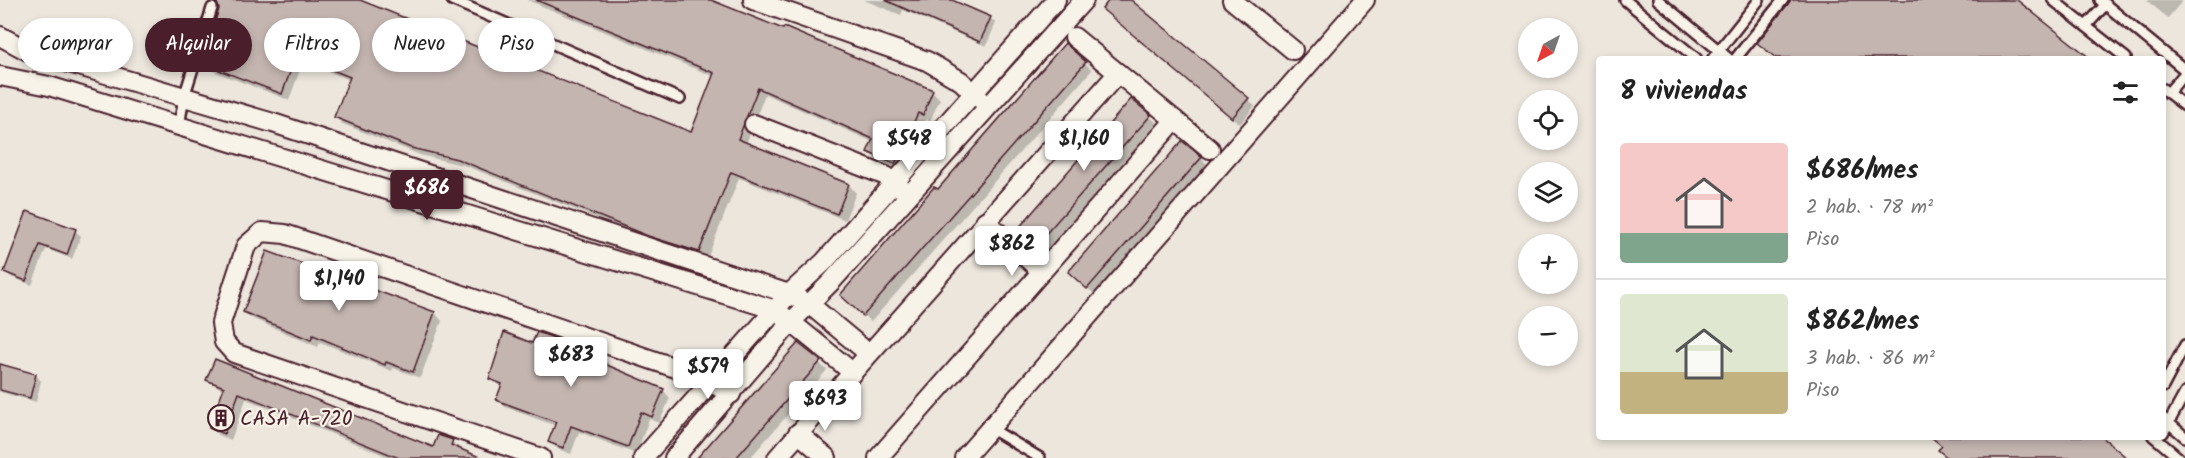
<!DOCTYPE html>
<html lang="es">
<head>
<meta charset="utf-8">
<style>
  :root { --surface:#fff; --page:#f6f6f6; --text:#222; --muted:#767676; --line:#e0e0e0; --accent:#4a1f2b }
  body { margin:0; font-family:Kalam,sans-serif; background:var(--page); color:var(--text); height:100vh; display:flex; flex-direction:column; font-size:22px; white-space:nowrap }
  * { box-sizing:border-box; margin:0 }
  p { font-size:20px; color:var(--muted) }
  .icon { flex:none; width:33px; height:33px; fill:none; stroke:currentColor; stroke-width:2; stroke-linecap:round; stroke-linejoin:round }
  .map { position:relative; flex:1; overflow:hidden }
  .panel { position:absolute; left:1596px; top:56px; width:570px; height:384px; display:flex; flex-direction:column; background:var(--surface); border-radius:6px; box-shadow:0 3px 9px #0003 }
  .panel>* { flex:none }
  .top-card { position:absolute; left:18px; top:18px; width:570px; height:54px; display:flex; gap:12px }
  .needle { width:39px; rotate:220deg }
  .fabs { position:absolute; left:1518px; top:18px; display:grid; gap:12px }
  .fabs a { display:grid; place-items:center; width:60px; height:60px; border-radius:50%; background:var(--surface); box-shadow:0 3px 9px #0003; font-size:30px }
  .price { position:absolute; translate:-50% -51px; padding:0 14px; border-radius:6px; background:#fff; color:#222; font-size:20px; line-height:39px; filter:drop-shadow(0 2px 3px #0008) }
  .price::after { content:''; position:absolute; left:50%; top:36px; width:18px; height:14px; margin-left:-9px; background:inherit; clip-path:polygon(0 0,100% 0,50% 100%) }
  .price.active { background:var(--accent); color:#fff }
  ul { padding:0; list-style:none }
  li { display:flex; align-items:center; gap:18px; height:150px; padding:0 24px }
  li+li { border-top:2px solid var(--line) }
  li span { display:grid; place-items:center; flex:none; width:168px; height:120px; border-radius:6px; color:#555 }
  li>.icon { margin-inline-start:auto }
  span .icon { width:72px; height:72px; fill:#fffc; stroke-width:1 }
  li b { font-size:26px }
  h2 { display:flex; justify-content:space-between; align-items:center; height:72px; padding:0 24px; font-size:26px }
  .chip { padding:0 21px; border-radius:27px; background:var(--surface); box-shadow:0 3px 9px #0003; font-size:21px; line-height:54px }
  .chip.active { background:var(--accent); color:#fff }
  .map>svg:first-child { display:block }
</style>
</head>
<body>
<div class="map">
<svg width="2185" height="458" viewBox="0 0 2185 458">
  <rect width="100%" height="100%" fill="#ece6dd"/>
  <filter id="ink" filterUnits="userSpaceOnUse"><feTurbulence type="fractalNoise" baseFrequency=".0167" numOctaves="2"/><feDisplacementMap in="SourceGraphic" scale="12" xChannelSelector="R" yChannelSelector="G"/><feConvolveMatrix kernelMatrix="1 2 1 2 8 2 1 2 1" color-interpolation-filters="sRGB"/></filter>
  <g filter="url(#ink)">
    <g fill="#0003">
      <path d="M209,0H356L692,134L715,77L527,0H707L932,91L940,99L930,121L926,119L903,171L876,159L869,151L873,142L765,94L746,144L849,185L856,193L845,220L739,178L707,259L657,242L466,166L420,155L343,124L335,117L350,80L303,62L289,100L215,72L208,65L212,52L208,48L220,6Z"/>
      <path d="M864,0H949L990,18L996,23L986,46L903,10L901,15Z"/>
      <path d="M1111,0H1129L1248,99L1255,106L1240,124L1111,16Z"/>
      <path d="M1793,0H2015L2087,58H1776L1759,43Z"/>
      <path d="M2146,0H2183L2168,18Z"/>
      <path d="M1085,63L1092,70L871,322L849,302L938,192Z"/>
      <path d="M1132,101L1157,123L1044,253L1026,237Z"/>
      <path d="M1201,158L1208,165L1096,295L1077,280Z"/>
      <path d="M28,213L75,231L81,236L72,259L46,249L32,285L11,277L6,272Z"/>
      <path d="M268,252L435,313L442,321L420,378L393,368L392,371L320,342L318,347L253,319L245,312Z"/>
      <path d="M533,345L602,356L609,364L608,367L663,390L670,398L659,423L649,419L636,454L579,432L571,454L558,449L550,442L556,426L505,407L498,399L502,387L491,378Z"/>
      <path d="M798,345L827,370L750,458H699Z"/>
      <path d="M0,365L36,375L41,381L36,402L0,392Z"/>
      <path d="M208,380L434,449L452,441L459,450L480,458H391L246,399L231,440L218,435L211,428L224,391Z"/>
    </g>
    <g fill="#c4b5b0" stroke="#4a1f2b" stroke-width="1.5">
      <path d="M216,0H360L691,132L714,73L536,0H711L783,29L784,27L933,90L923,115L918,113L895,164L867,152L873,139L758,88L738,139L849,184L837,214L731,172L699,252L648,236L457,159L411,148L334,117L350,77L296,56L282,94L206,65L211,50L206,48L219,9Z"/>
      <path d="M885,0H952L991,17L980,42Z"/>
      <path d="M1109,0H1131L1249,98L1232,118L1102,9Z"/>
      <path d="M1791,0H2017L2090,58H1776L1757,43Z"/>
      <path d="M1065,43L1086,62L863,316L840,295L934,187L938,189Z"/>
      <path d="M1131,99L1151,115L1035,246L1017,230Z"/>
      <path d="M1182,141L1202,157L1087,289L1068,272Z"/>
      <path d="M27,211L76,229L67,255L40,245L26,281L4,272Z"/>
      <path d="M267,251L435,312L413,372L386,362L385,365L313,335L311,340L243,312Z"/>
      <path d="M504,332L532,343L537,332L603,355L600,362L664,389L652,417L641,412L628,447L571,426L563,448L548,442L556,422L496,400L502,384L489,379Z"/>
      <path d="M798,343L821,361L736,458H697Z"/>
      <path d="M215,359L433,447L438,435L453,440L451,445L482,458H399L239,393L224,434L209,428L224,387L206,380Z"/>
      <path d="M0,364L36,374L30,398L0,390Z"/>
      <path d="M1930,436H2101L2127,458H1948L1938,450L1942,446Z"/>
    </g>
    <g fill="none" stroke-linecap="round" stroke-linejoin="round">
      <defs>
        <g id="lane">
          <path d="M452,0L680,99"/>
          <path d="M1625,0L1696,58"/>
          <path d="M1658,0L1728,58"/>
          <path d="M2053,0L2126,58"/>
          <path d="M2100,0L2185,70"/>
          <path d="M2086,26L2106,4"/>
          <path d="M1713,58L1759,0"/>
          <path d="M1736,58L1783,0"/>
          <path d="M2163,89L2185,106"/>
          <path d="M2168,93L2185,73"/>
          <path d="M179,126L184,97L212,8"/>
          <path d="M2163,387L2185,345"/>
          <path d="M2163,418L2185,437"/>
          <path d="M990,428L1040,458"/>
          <path d="M2163,433L2185,393"/>
          <path d="M2153,436L2179,458"/>
        </g>
        <g id="street">
          <path d="M753,0L927,61L961,81L980,99"/>
          <path d="M1232,0L1293,50"/>
          <path d="M0,36L28,51L273,123L789,294L809,304L868,353"/>
          <path d="M1074,37L1210,149"/>
          <path d="M0,76L49,86L776,310L851,371"/>
          <path d="M754,124L886,176L902,189"/>
          <path d="M985,221L1041,271"/>
          <path d="M798,433L827,458"/>
          <path d="M541,458L234,353L224,342L221,323L246,246L262,232L285,234L699,376L731,394"/>
          <path d="M643,458L789,294L824,262L1056,0"/>
          <path d="M674,458L792,321L832,281L1084,0"/>
          <path d="M777,458L1118,73"/>
          <path d="M878,458L1175,120"/>
          <path d="M964,458L1365,0"/>
        </g>
      </defs>
      <use href="#lane" stroke="#4a1f2b" stroke-width="14"/>
      <use href="#street" stroke="#4a1f2b" stroke-width="22"/>
      <use href="#lane" stroke="#f7f3e8" stroke-width="9"/>
      <use href="#street" stroke="#f7f3e8" stroke-width="18"/>
    </g>
  </g>
  <defs>
    <symbol id="building-ring" viewBox="-11 -11 22 22"><circle r="9.5" fill="#f7f3e8" stroke="#4a1f2b" stroke-width="1.5"/><path d="M-4-6H4V6H1V3H-1V6H-4ZM-2.5-4.3h1.7v1.8h-1.7ZM.8-4.3h1.7v1.8H.8ZM-2.5-1h1.7V.8h-1.7ZM.8-1h1.7V.8H.8Z" fill="#4a1f2b"/></symbol>
  </defs>
  <g fill-rule="evenodd">
    <use href="#building-ring" x="206" y="403" width="30" height="30"/>
  </g>
  <g text-anchor="middle" stroke-width="4.5" stroke-linejoin="round" paint-order="stroke">
    <g font-size="21" fill="#4a1f2b" stroke="#f7f3e8" text-anchor="start">
      <text x="240" y="425">CASA A-720</text>
    </g>
  </g>
</svg>
<div class="fabs">
<a><svg class="needle" viewBox="-14 -14 28 28"><path d="M0-13l5 13h-10z" fill="#e53935"/><path d="M0 13l5-13h-10z" fill="#767676"/></svg></a>
<a><svg class="icon" aria-label="locate" viewBox="0 0 24 24"><circle cx="12" cy="12" r="6"/><path d="M12 2v4M12 18v4M2 12h4M18 12h4"/></svg></a>
<a><svg class="icon" aria-label="layers" viewBox="0 0 24 24"><path d="M12 4l9 5-9 5-9-5zM3 14l9 5 9-5"/></svg></a>
<a>+</a>
<a>−</a>
</div>
<b class="price" style="left:909px;top:172px">$548</b>
<b class="price" style="left:1084px;top:172px">$1,160</b>
<b class="price active" style="left:427px;top:221px">$686</b>
<b class="price" style="left:1012px;top:277px">$862</b>
<b class="price" style="left:339px;top:312px">$1,140</b>
<b class="price" style="left:571px;top:388px">$683</b>
<b class="price" style="left:708px;top:400px">$579</b>
<b class="price" style="left:825px;top:432px">$693</b>
<div class="top-card">
<a class="chip">Comprar</a>
<a class="chip active">Alquilar</a>
<a class="chip">Filtros</a>
<a class="chip">Nuevo</a>
<a class="chip">Piso</a>
</div>
<section class="panel">
<h2>8 viviendas<svg class="icon" aria-label="filters" viewBox="0 0 24 24"><path d="M4 7h16M4 17h16"/><circle cx="9" cy="7" r="2"/><circle cx="15" cy="17" r="2"/></svg></h2>
<ul>
<li><span style="background:linear-gradient(#f6c9c9 75%,#7fa58c 0)"><svg class="icon" aria-label="home" viewBox="0 0 24 24"><path d="M3 11l9-7 9 7M6 9v11h12V9"/></svg></span><div><b>$686/mes</b><p>2 hab. · 78 m²</p><p>Piso</p></div></li>
<li><span style="background:linear-gradient(#dfe7d0 65%,#c2b280 0)"><svg class="icon" aria-label="home" viewBox="0 0 24 24"><path d="M3 11l9-7 9 7M6 9v11h12V9"/></svg></span><div><b>$862/mes</b><p>3 hab. · 86 m²</p><p>Piso</p></div></li>
</ul>
</section>
</div>
</body>
</html>
